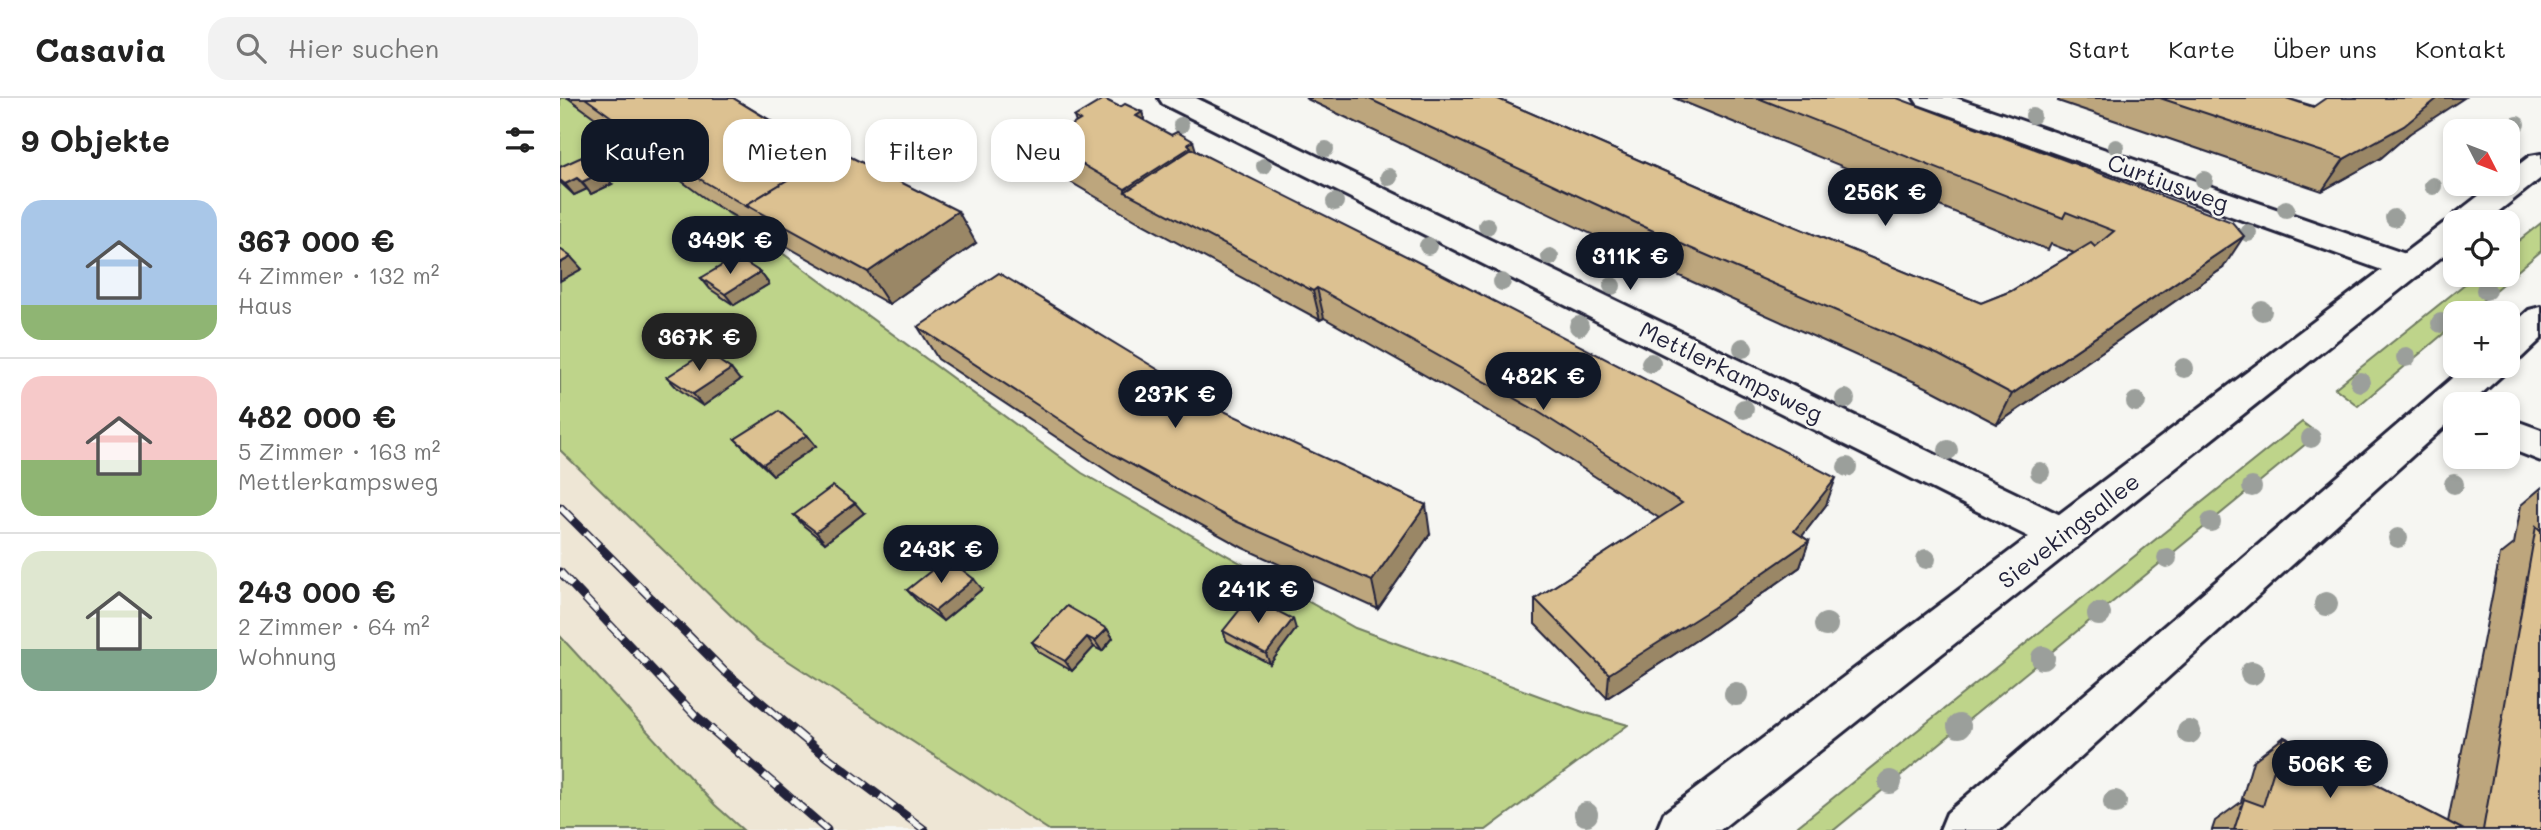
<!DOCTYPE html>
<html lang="de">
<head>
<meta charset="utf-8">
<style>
  :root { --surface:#fff; --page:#f2f2f2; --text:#222; --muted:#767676; --line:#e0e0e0; --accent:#111827 }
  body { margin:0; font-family:Mali,sans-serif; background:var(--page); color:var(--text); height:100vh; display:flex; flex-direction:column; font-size:26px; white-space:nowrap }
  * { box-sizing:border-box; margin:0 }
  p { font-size:23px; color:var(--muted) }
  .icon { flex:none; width:38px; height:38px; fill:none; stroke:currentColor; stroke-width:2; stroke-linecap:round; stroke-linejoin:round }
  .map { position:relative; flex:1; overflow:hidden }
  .side { display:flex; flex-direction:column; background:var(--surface); width:560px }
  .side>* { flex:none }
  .top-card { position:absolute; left:21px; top:21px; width:665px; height:63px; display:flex; gap:14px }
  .needle { width:46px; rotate:132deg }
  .tools { position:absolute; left:1883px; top:21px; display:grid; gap:14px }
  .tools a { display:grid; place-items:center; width:77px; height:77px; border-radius:14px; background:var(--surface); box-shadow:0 4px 10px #0003; font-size:35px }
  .price { position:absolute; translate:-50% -60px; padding:0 16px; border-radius:24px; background:var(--accent); color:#fff; font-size:23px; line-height:46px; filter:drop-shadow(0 2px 4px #0008) }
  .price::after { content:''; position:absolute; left:50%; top:42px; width:21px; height:16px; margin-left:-10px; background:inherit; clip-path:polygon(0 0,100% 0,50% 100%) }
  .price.selected { background:#222; color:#fff }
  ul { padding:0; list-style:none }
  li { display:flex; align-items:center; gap:21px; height:175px; padding:0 21px }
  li+li { border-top:2px solid var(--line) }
  li span { display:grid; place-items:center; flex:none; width:196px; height:140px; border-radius:21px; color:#555 }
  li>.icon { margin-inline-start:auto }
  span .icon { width:84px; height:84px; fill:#fffc; stroke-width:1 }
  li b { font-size:30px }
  h2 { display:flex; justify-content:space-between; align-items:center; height:84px; padding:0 21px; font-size:30px }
  .tag { padding:0 24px; border-radius:21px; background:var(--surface); box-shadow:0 4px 10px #0003; font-size:24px; line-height:63px }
  .tag.selected { background:var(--accent); color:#fff }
  header { display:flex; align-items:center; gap:42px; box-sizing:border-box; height:98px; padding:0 35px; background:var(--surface); border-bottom:2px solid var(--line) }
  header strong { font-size:33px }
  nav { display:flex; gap:38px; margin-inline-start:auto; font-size:24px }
  .search { width:490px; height:63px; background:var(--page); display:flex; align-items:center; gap:18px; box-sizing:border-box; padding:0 24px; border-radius:21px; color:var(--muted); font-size:26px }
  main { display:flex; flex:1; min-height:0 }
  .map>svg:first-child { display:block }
</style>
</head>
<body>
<header>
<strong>Casavia</strong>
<div class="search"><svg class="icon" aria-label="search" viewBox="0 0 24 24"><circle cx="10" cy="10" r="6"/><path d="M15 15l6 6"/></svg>Hier suchen</div>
<nav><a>Start</a><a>Karte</a><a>Über uns</a><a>Kontakt</a></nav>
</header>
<main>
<section class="side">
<h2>9 Objekte<svg class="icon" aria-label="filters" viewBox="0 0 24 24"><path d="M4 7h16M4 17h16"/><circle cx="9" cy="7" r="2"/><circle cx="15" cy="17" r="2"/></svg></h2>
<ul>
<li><span style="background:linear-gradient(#a9c7e8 75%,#8fb573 0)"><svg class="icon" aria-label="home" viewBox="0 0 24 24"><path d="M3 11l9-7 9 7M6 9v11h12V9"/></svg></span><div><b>367 000 €</b><p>4 Zimmer · 132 m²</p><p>Haus</p></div></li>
<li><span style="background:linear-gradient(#f6c9c9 60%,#8fb573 0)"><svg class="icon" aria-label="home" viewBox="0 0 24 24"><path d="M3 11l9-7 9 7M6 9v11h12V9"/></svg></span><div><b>482 000 €</b><p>5 Zimmer · 163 m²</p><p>Mettlerkampsweg</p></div></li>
<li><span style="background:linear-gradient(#dfe7d0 70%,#7fa58c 0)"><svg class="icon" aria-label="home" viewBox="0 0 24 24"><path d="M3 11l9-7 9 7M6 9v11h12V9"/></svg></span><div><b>243 000 €</b><p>2 Zimmer · 64 m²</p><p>Wohnung</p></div></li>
</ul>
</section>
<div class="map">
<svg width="1981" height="732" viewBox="0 0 1981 732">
  <rect width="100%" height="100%" fill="#f6f6f2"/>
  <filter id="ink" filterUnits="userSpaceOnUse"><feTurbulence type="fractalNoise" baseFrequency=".0143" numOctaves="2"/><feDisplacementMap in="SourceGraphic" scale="14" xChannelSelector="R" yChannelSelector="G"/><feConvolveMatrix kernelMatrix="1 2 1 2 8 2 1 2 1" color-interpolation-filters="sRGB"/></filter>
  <g filter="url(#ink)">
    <path fill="#eee6d5" d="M0,352L196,542L489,732H183L155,707L0,538Z"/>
    <g fill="#bed48a" stroke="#707b62" stroke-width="2">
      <path d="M0,0H11L522,375L795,530L1023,614L1068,627L926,732H489L196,542L0,352Z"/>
      <path d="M1981,125V153L1908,215H1895V226L1798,308L1775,290L1916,177H1948V151Z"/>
      <path d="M1742,324L1758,336L1274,732H1233Z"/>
      <path d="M0,538L155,707L183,732H0Z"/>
    </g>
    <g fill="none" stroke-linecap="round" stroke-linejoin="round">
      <defs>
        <g id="minor">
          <path d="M599,0H636L1517,425L1523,437L1517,449L1503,454L1489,449L603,6Z"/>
          <path d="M1354,0H1396L1860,161L1865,169L1860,177L1848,180L1836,177L1358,6Z"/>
          <path d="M1948,320L1981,332V363L1948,350Z"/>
        </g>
        <g id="major">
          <path d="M1981,56V80L1925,124H1895V148L1160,732H1097L1104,715L1884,125L1890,123L1894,117L1934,86H1948V75L1970,58Z"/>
          <path d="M1981,209V241L1961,260L1948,264V231L1969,212Z"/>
          <path d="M1906,268H1947L1942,277L1910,306H1895V319L1440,732H1380L1387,715Z"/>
        </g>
      </defs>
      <use href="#minor" stroke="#22223b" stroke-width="6"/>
      <use href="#major" stroke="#22223b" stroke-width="6"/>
      <use href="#minor" fill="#f6f6f2" fill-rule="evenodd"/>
      <use href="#major" fill="#f6f6f2" fill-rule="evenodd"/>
      <defs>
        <g id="rail">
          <path d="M0,409L164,573L254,649L365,732"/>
          <path d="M0,474L135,617L267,732"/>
        </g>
      </defs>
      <use href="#rail" stroke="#22223b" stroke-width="9"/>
      <use href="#rail" stroke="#f6f6f2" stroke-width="6" stroke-dasharray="18" stroke-linecap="butt"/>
    </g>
    <g fill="#9b9f9b">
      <circle cx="1473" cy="18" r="8"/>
      <circle cx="1957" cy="26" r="8"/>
      <circle cx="621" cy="27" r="8"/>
      <circle cx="1556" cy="49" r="8"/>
      <circle cx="766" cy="51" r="8"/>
      <circle cx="704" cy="68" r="8"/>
      <circle cx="829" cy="79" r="9"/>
      <circle cx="1644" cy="82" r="9"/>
      <circle cx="1873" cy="88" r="9"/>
      <circle cx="775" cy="104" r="9"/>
      <circle cx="1726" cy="111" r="9"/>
      <circle cx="1834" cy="120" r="9"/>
      <circle cx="927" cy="128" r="9"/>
      <circle cx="1688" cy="135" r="9"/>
      <circle cx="868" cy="148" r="9"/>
      <circle cx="990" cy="159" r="9"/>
      <circle cx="942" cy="184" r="9"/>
      <circle cx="1052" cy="188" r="9"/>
      <circle cx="1926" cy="192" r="10"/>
      <circle cx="1702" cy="213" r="10"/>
      <circle cx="1881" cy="225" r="10"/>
      <circle cx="1019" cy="228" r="10"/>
      <circle cx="1183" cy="250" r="10"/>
      <circle cx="1846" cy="259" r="10"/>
      <circle cx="1091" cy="265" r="10"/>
      <circle cx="1624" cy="270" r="10"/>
      <circle cx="1800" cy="284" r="10"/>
      <circle cx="1285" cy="301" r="10"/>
      <circle cx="1576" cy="304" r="10"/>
      <circle cx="1184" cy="311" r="10"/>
      <circle cx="1751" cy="340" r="10"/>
      <circle cx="1388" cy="352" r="10"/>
      <circle cx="1287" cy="369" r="10"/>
      <circle cx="1480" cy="374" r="10"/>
      <circle cx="1894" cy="386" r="10"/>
      <circle cx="1692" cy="389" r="10"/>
      <circle cx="1651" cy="424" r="10"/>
      <circle cx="1838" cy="440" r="10"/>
      <circle cx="1607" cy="460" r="10"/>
      <circle cx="1366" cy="461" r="10"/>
      <circle cx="1766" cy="506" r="12"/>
      <circle cx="1539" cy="516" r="12"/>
      <circle cx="1266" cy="527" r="12"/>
      <circle cx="1483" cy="560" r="12"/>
      <circle cx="1692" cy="575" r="12"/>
      <circle cx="1176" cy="596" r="12"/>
      <circle cx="1399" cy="628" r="12"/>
      <circle cx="1629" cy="634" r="12"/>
      <circle cx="1330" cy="684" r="12"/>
      <circle cx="1555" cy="704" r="12"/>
      <circle cx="1026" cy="716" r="12"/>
    </g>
    <g fill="#bda67d" stroke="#22223b" stroke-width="2">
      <path d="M8,0H173L416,145L329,206L210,139L150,104Z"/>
      <path d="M745,0H936L1175,104L1421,205L1451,193L1514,155L1491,146L1488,152L1114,0H1337L1663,170L1437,326L1366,289L1126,181Z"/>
      <path d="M1499,0H1726L1849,36L1821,60L1762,93L1498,3Z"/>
      <path d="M560,9L582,14L584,23L637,53L1266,407L1242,438L1249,443L1240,469L1147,535L1047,600L975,526V501L1099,420L977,341L764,220L760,222L577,123L497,76L484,44L516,25L514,19Z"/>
      <path d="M0,69L52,86L31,96L27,91L14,97L0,84Z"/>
      <path d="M174,168L200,174L209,186L174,207L150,191L141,180Z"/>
      <path d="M358,229L630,291L634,299L870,436L818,511L683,450L567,386L378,261Z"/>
      <path d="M107,279L180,282L143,308L117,290Z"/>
      <path d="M247,337L256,348L213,377L186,352L175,341Z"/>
      <path d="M1981,390V732H1652L1655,723L1681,704L1693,663L1724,639L1888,724L1940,457L1954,446L1961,407Z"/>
      <path d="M304,415L265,445L244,428L234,417Z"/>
      <path d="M422,491L383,523L356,502L347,492Z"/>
      <path d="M547,531L553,540L542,553L534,549L512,573L479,554L472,544Z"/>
      <path d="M736,531L710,566L667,543L663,533Z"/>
    </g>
    <g fill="#9a8766" stroke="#22223b" stroke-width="2">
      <path d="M1878,0H1904L1849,36L1821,60L1762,93L1784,61Z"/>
      <path d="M582,14L592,46L576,18Z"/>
      <path d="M633,43L643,75L565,94V91Z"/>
      <path d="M43,74L52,86L31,96L22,84Z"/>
      <path d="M17,80L27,91L14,97L5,86Z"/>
      <path d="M398,113L416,145L329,206L308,174Z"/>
      <path d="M1684,138L1663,170L1437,326L1452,296Z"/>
      <path d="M11,159L22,171L0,183V165Z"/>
      <path d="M200,174L209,186L174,207L165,196Z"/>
      <path d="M757,190L764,220L760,222L753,193Z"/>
      <path d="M171,271L180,282L143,308L133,296Z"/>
      <path d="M630,291L642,321L625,295Z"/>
      <path d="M247,337L256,348L213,377L203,366Z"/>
      <path d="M1276,380L1266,407L1226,459L1249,443L1240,469L1147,535L1047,600L1049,576Z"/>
      <path d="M295,405L304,415L265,445L256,434Z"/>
      <path d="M866,407L870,436L818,511L812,483Z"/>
      <path d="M414,481L422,491L383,523L375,513Z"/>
      <path d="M733,521L736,531L710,566L706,556Z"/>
      <path d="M547,531L553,540L542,553L535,543Z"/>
      <path d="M527,539L534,549L512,573L505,563Z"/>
    </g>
    <g fill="#dcc191" stroke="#22223b" stroke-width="2">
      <path d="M25,0H173L268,58L186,107L189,110L128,74Z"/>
      <path d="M807,0H936L1175,104L1421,205L1451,193L1531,145L1535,149L1554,133L1506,114L1503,120L1198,0H1337L1672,124L1684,138L1452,296L1379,257L1130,150Z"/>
      <path d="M1600,0H1726L1753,9L1766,0H1878L1844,28L1784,61Z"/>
      <path d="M544,1L560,9L565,6L582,14L576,18L611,37L617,34L633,43L628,46L631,49L565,91L484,44L520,22L514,19Z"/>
      <path d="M632,51L854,162L1276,380L1234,433L1249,443L1153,510L1049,576L975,501L1122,405L977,313L757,190L753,193L565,94Z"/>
      <path d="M277,52L398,113L308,174L186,107Z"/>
      <path d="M24,58L43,74L22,84L17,80L5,86L0,82V69Z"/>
      <path d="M0,151L11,159L0,165Z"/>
      <path d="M183,163L200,174L165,196L141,180L168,164L174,168Z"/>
      <path d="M439,175L630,291L625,295L866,407L812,483L671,421L552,356L358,229Z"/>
      <path d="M146,254L171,271L133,296L107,279Z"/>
      <path d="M219,313L247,337L203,366L175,341Z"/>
      <path d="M273,388L295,405L256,434L234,417Z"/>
      <path d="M1976,428L1981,433V732H1923Z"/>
      <path d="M387,460L414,481L375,513L347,492Z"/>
      <path d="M690,499L733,521L706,556L663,533Z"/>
      <path d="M507,508L547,531L535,543L527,539L505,563L472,544Z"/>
      <path d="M1724,639L1904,732H1674L1684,701L1703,708Z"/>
    </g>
  </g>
  <g text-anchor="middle" stroke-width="5" stroke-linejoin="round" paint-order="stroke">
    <g font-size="23" fill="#22223b" stroke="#f6f6f2">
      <text transform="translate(1608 85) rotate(20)" y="8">Curtiusweg</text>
      <text transform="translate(1171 274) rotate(26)" y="8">Mettlerkampsweg</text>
      <text transform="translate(1509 433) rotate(-38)" y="8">Sievekingsallee</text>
    </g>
  </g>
</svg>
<div class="tools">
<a><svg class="needle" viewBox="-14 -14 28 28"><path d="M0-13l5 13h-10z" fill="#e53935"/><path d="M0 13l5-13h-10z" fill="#767676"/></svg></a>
<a><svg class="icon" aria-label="locate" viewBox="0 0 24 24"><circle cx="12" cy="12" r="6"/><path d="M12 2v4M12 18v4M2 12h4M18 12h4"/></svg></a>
<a>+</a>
<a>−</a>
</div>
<b class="price" style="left:1325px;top:130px">256K €</b>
<b class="price" style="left:170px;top:178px">349K €</b>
<b class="price" style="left:1070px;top:194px">311K €</b>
<b class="price selected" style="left:139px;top:275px">367K €</b>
<b class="price" style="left:983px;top:314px">482K €</b>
<b class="price" style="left:615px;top:332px">237K €</b>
<b class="price" style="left:381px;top:487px">243K €</b>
<b class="price" style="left:698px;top:527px">241K €</b>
<b class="price" style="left:1770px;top:702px">506K €</b>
<div class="top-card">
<a class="tag selected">Kaufen</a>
<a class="tag">Mieten</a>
<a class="tag">Filter</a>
<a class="tag">Neu</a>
</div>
</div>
</main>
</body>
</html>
